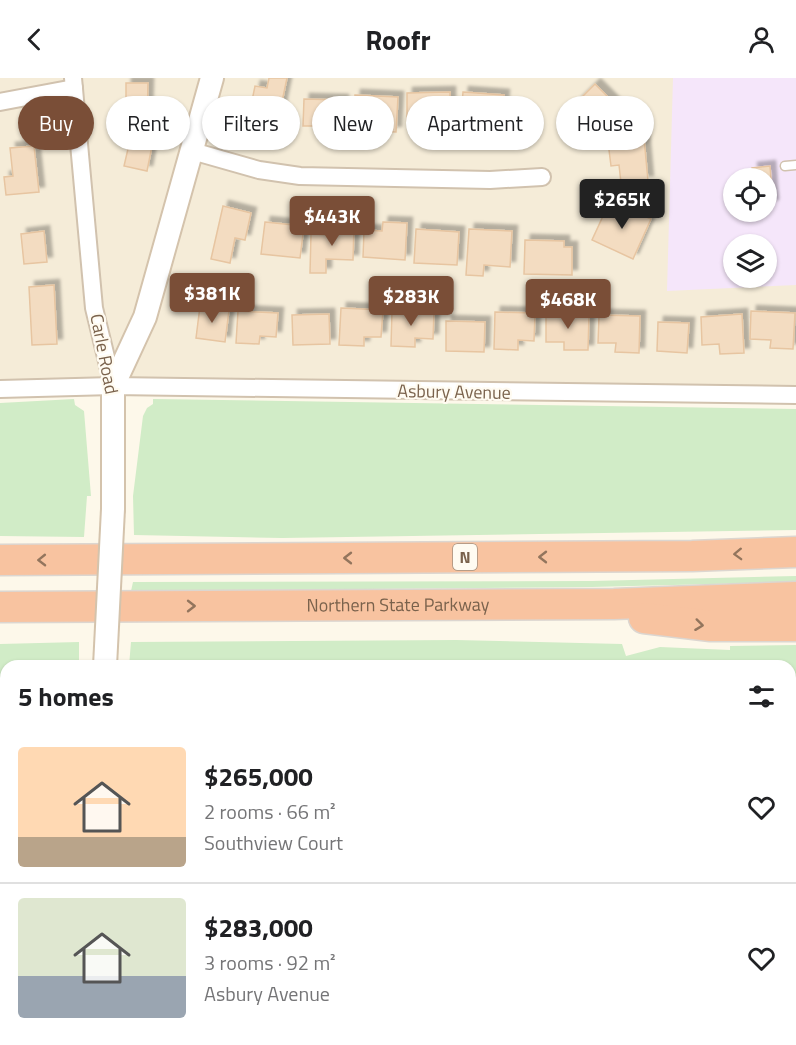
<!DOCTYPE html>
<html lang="en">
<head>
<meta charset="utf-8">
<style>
  :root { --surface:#fff; --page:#f6f6f6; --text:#202124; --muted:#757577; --line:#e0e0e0; --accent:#7a4e37 }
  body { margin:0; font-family:"Titillium Web",sans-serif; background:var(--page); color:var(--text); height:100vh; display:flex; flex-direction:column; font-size:22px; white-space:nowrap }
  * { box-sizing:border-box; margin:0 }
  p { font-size:20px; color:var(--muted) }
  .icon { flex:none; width:33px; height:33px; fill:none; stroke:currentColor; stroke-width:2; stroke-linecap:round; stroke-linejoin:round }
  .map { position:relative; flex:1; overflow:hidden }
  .sheet { position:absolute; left:0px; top:582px; width:796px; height:386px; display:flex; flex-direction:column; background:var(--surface); border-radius:18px 18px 0 0; box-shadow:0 2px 4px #0004 }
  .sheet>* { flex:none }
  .hud { position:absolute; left:18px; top:18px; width:760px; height:54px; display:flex; gap:12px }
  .buttons { position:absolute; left:723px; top:90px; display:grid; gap:12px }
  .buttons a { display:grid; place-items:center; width:54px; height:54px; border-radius:50%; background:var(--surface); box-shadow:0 2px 4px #0004; font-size:30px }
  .price { position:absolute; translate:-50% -51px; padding:0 14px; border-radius:6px; background:var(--accent); color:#fff; font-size:20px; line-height:39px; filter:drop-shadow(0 2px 3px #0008) }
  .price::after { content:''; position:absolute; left:50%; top:36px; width:18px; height:14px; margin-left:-9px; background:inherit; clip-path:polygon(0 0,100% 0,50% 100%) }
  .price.current { background:#222; color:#fff }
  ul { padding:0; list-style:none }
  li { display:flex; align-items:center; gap:18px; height:150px; padding:0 18px }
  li+li { border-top:2px solid var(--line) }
  li span { display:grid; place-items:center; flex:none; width:168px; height:120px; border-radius:6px; color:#555 }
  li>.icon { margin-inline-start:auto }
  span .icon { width:72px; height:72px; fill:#fffc; stroke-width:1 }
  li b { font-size:26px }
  h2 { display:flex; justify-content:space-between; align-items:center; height:72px; padding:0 18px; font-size:26px }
  .tag { padding:0 21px; border-radius:27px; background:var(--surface); box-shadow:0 2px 4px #0004; font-size:21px; line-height:54px }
  .tag.current { background:var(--accent); color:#fff }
  header { display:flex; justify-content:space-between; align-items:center; height:78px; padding:0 18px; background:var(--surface); font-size:27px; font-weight:700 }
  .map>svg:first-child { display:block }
</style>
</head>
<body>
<header><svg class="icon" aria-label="back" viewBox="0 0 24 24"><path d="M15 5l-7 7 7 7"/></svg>Roofr<svg class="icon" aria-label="person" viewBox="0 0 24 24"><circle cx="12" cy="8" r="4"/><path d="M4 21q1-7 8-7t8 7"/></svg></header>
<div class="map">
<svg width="796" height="967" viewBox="0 0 796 967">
  <defs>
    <filter id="shadow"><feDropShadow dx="5.5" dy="-5.5" stdDeviation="1.5" flood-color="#0004"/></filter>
  </defs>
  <rect width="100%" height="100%" fill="#fdf8ea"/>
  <g fill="#f5ecd8" fill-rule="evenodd">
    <path d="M0,0H796V317L0,311ZM734,100H766V134H734ZM734,166H766V200H734Z"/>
    <path d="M0,616H6V962H790V778L796,777V967H0Z"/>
  </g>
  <path fill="#f5e6fa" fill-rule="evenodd" d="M673,0H796V207L667,213ZM734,100H766V134H734ZM734,166H766V200H734Z"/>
  <g fill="#d1ecc7">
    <path d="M74,321L75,327L84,333L91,418H87L84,459L0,458V325Z"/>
    <path d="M153,321L796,331V452L282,460L134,457L133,418L143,338L147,330L153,326Z"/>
    <path d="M796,498V504L592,509L131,513L133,504L592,503Z"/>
    <path d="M456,562L622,566L626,578L660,569L730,572V568L796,567V763L791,764L790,588H129L131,564Z"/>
    <path d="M79,564V588H6V616H0V566Z"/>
  </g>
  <g fill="#f3dcc1" stroke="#e7c5a1" stroke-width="1.5" filter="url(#shadow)">
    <path d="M269,0H287L278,43L249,37L255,8L267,10Z"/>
    <path d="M126,5H148L147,42L126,41Z"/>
    <path d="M595,6L625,36L601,61L584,44L590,39L576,25Z"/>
    <path d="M450,14V51H425V42L407,43V15Z"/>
    <path d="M463,14L504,17L502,43L485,42L484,52L460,50Z"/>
    <path d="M355,17L398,19L396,54L373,53L374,45L354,44Z"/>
    <path d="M304,21L343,22L342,57L320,56L321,48H303Z"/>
    <path d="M170,32V54H152V33Z"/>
    <path d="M131,58L153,63L147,93L124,88Z"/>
    <path d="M644,60L648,103L621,105L619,87L611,88L608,64Z"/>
    <path d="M34,68L39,114L6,117L4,99L13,98L10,70Z"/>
    <path d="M770,88L773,127H766V100H753L752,90Z"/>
    <path d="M610,123L651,141L633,181L592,162Z"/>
    <path d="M223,128L251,135L245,162L235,160L230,185L211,181Z"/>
    <path d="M265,144L304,148L300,180L261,176Z"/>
    <path d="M383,144L407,145L405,182L363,179L364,152L382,153Z"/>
    <path d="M331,146L354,147L353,182L326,181V195H310L311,156L330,157Z"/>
    <path d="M416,151L459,154L457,187L414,185Z"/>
    <path d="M469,151L512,153L510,189L484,187L483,198L466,197Z"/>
    <path d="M44,153L47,184L24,186L21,156Z"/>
    <path d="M525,162L564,163V169H572V197L524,196Z"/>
    <path d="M54,207L57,266L32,267L29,209Z"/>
    <path d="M200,228L229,232L225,264L196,260Z"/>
    <path d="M341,230L383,232L381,259H364V268L339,267Z"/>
    <path d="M392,232L434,234L433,261L415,260V269L391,268Z"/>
    <path d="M238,233L278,235L276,259L260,258L259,266L236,265Z"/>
    <path d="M751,233L795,235L793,271L770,270L771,262L750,261Z"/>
    <path d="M495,234L535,235L534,263L518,262V272L494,271Z"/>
    <path d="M546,235L589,236L588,272H564V264H546Z"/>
    <path d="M329,236L330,266L293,267L292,237Z"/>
    <path d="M742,236L744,275L720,276L719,266L702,267L701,239Z"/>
    <path d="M599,237L640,238L639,275L615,274L616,265H598Z"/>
    <path d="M446,243L485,244L484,274L446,273Z"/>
    <path d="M658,244L689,245L687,275L657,273Z"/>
    <path d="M0,937L6,938L4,967H0Z"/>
    <path d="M611,962H636L634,967Z"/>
    <rect x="707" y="962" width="40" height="5"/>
  </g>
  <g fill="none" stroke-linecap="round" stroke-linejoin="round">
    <defs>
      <path id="lane" d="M785,88L796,87"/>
      <g id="street">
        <path d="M73,0L94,230L113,308"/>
        <path d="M0,24L74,10"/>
        <path d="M192,73L259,92L300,98L490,102L542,99"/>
        <path d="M0,311L113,308L796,317"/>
        <path d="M0,763L6,764"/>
        <path d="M790,778L796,777"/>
        <path d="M790,942L794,967"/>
        <path d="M222,962L291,967"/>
        <path d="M513,967L531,962"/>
      </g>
      <g id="secondary">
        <path d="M113,431V308L145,239L212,0"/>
        <path d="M75,967L76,962"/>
      </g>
      <g id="highway">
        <path d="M0,482L692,478L796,474"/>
        <path id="s1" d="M0,529L614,526L796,519"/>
        <path d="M644,540L711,548H796"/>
      </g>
    </defs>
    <use href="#lane" stroke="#d1c2ae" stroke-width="11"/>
    <use href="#street" stroke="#d1c2ae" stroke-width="20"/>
    <use href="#secondary" stroke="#d4c3ac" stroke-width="26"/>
    <use href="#highway" stroke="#dcd6d0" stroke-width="33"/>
    <use href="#lane" stroke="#fff" stroke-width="8"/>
    <use href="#street" stroke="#fff" stroke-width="16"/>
    <use href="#secondary" stroke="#fff" stroke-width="22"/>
    <use href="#highway" stroke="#f8c3a0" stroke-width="30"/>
    <defs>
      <path id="secondary-bridge" d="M105,588L113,431"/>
    </defs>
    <use href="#secondary-bridge" stroke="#d4c3ac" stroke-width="26" stroke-linecap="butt"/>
    <use href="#secondary-bridge" stroke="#fff" stroke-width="22"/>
  </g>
  <defs><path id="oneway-chevron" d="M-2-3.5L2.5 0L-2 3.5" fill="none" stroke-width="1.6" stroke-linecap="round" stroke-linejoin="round" transform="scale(1.5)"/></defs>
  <g stroke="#93755d">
    <use href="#oneway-chevron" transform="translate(738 476) rotate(178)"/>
    <use href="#oneway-chevron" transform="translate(543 479) rotate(180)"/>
    <use href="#oneway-chevron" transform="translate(348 480) rotate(180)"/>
    <use href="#oneway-chevron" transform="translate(42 482) rotate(179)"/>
    <use href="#oneway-chevron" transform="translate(191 528)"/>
    <use href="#oneway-chevron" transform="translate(699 547) rotate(7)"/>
  </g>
  <g text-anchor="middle" stroke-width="4.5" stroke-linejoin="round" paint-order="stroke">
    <rect fill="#fffbf1" stroke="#a2907e" stroke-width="1.5" x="453" y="466" width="24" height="26" rx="4.5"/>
    <g font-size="16" font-weight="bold" fill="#7a624c">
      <text x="465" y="485">N</text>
    </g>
    <g font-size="18" fill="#7a624c" stroke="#fffbf1">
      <text transform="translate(104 276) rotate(79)" y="6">Carle Road</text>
      <text transform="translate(454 314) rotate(1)" y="6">Asbury Avenue</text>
      <text dy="6" stroke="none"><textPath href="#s1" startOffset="398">Northern State Parkway</textPath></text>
    </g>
  </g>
</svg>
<div class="buttons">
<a><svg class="icon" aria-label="locate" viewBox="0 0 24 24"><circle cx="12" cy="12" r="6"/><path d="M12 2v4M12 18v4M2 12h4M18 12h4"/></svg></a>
<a><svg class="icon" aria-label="layers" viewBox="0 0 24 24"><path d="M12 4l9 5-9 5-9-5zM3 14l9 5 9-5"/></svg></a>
</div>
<b class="price current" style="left:622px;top:152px">$265K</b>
<b class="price" style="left:332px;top:169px">$443K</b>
<b class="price" style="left:212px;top:246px">$381K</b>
<b class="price" style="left:411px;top:249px">$283K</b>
<b class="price" style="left:568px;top:252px">$468K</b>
<div class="hud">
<a class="tag current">Buy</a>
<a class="tag">Rent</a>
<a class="tag">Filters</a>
<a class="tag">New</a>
<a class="tag">Apartment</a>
<a class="tag">House</a>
</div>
<section class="sheet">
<h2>5 homes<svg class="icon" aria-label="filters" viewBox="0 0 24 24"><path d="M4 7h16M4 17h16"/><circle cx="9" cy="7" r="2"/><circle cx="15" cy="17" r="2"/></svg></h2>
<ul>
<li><span style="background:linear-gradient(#ffd9b3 75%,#b9a48a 0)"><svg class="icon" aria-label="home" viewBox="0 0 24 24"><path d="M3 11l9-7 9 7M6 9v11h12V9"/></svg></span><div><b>$265,000</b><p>2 rooms · 66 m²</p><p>Southview Court</p></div><svg class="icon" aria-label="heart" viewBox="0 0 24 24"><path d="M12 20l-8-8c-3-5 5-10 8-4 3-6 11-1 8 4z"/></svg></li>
<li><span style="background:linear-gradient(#dfe7d0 65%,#9aa5b1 0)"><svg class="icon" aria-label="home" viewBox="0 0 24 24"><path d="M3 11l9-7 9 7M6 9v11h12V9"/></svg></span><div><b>$283,000</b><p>3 rooms · 92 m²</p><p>Asbury Avenue</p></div><svg class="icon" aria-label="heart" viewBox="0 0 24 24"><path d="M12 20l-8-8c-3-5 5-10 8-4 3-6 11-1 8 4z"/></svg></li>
</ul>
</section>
</div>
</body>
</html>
